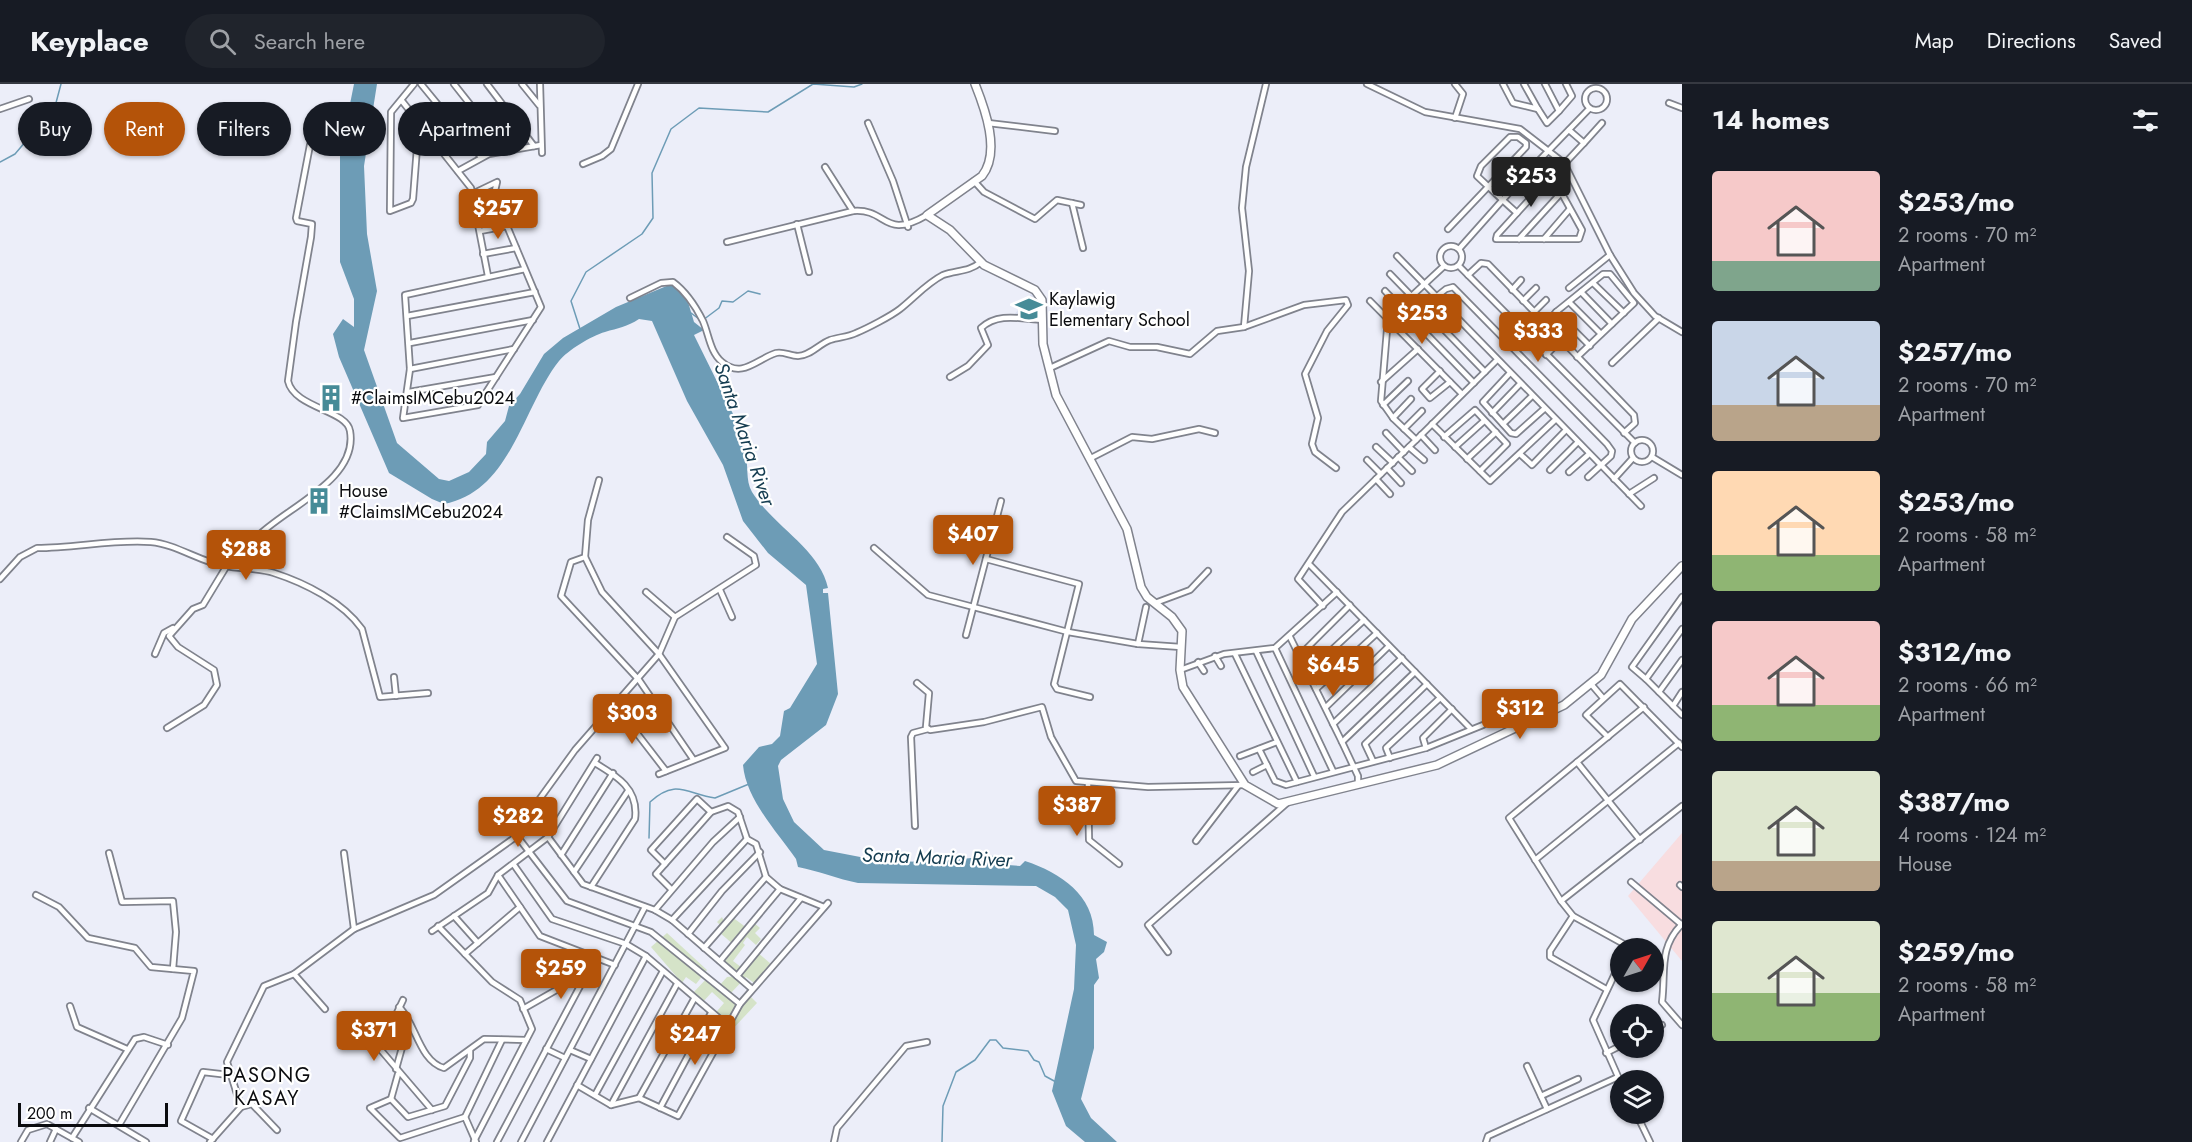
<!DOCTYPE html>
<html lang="en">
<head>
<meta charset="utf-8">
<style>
  :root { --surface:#171b24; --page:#20242c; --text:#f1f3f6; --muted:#9ea1a6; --line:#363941; --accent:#b45309 }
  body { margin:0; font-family:Jost,sans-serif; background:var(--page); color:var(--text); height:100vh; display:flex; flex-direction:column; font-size:22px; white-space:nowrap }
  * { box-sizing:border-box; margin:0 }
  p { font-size:20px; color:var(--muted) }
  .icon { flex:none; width:33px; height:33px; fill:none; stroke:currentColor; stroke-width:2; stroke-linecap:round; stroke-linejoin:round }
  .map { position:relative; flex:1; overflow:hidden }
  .side { display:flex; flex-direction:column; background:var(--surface); width:510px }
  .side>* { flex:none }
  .hud { position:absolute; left:18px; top:18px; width:570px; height:54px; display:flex; gap:12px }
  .needle { width:39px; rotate:51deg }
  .fabs { position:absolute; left:1610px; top:854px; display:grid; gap:12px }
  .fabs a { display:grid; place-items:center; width:54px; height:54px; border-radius:50%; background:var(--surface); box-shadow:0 2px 4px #0004; font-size:30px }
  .scale { position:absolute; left:18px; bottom:15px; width:150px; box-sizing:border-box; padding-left:6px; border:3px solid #0b0c0f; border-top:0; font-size:16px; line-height:21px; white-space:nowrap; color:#0b0c0f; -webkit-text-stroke:4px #fff; paint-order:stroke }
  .price { position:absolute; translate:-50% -51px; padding:0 14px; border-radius:6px; background:var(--accent); color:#fff; font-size:20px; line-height:39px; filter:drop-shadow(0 2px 3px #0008) }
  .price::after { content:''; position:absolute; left:50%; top:36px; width:18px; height:14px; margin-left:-9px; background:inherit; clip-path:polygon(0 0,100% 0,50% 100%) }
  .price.active { background:#222; color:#fff }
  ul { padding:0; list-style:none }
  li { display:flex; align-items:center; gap:18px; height:150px; padding:0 30px }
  li span { display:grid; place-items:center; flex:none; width:168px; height:120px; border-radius:6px; color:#555 }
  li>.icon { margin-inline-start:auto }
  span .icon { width:72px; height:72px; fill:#fffc; stroke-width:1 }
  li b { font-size:26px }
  h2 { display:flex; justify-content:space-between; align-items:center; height:72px; padding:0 30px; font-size:26px }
  .tag { padding:0 21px; border-radius:27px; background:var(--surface); box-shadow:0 2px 4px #0004; font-size:21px; line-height:54px }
  .tag.active { background:var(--accent); color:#fff }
  header { display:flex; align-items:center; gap:36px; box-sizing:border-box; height:84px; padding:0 30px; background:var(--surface); border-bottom:2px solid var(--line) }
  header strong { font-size:28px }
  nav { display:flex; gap:33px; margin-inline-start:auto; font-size:21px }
  .search { width:420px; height:54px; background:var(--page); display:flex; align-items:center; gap:15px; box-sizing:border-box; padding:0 21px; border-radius:33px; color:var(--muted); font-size:22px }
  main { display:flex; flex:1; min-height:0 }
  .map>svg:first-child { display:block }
</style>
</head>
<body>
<header>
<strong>Keyplace</strong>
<div class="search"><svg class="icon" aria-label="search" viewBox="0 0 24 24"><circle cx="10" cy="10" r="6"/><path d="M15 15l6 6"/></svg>Search here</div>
<nav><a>Map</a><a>Directions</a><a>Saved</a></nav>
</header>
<main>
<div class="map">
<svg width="1682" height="1058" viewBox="0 0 1682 1058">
  <rect width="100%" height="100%" fill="#eceef9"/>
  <path fill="#dce1f2" d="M1032,209L1039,219V239L1017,236L1014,231Z"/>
  <path fill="#f8dde0" d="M1682,749V877L1628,812Z"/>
  <g fill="#d5e3c8">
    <path d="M722,833L725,840L732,833L747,844L753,838L760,844L755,849L761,855L756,861L747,853L743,859L745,861L733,877L741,883L735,890L720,877L734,861L719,848L720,841L717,838Z"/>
    <path d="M667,849L707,886L696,900L686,893L682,899L651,863Z"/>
    <path d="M757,868L771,880L754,899L746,893L730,910L740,920L749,911L757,919L729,949L712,933L724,919L712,908L702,919L692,910L709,892L719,902L727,893L737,892Z"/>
  </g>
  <path fill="#6d9cb6" d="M354,0H377L364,82L367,150L377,207L364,266L397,359L439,395L449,397L469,388L486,370L487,358L505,337L509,322L520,310L544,270L563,254L616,223L669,201L676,203L688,218L694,238L704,246L694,251L735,334C732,349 740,354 745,368C749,380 745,396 752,408C773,442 820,465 828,504L823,505V509H828L838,610L826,641L781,676L778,682L783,715L794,738L824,766L881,777L932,778L1001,771L1008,781L1020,782L1025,777C1061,789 1094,811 1094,851L1107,858L1104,868L1096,875L1099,894L1094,901V964L1081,1015L1091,1034L1117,1058H1085L1066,1042L1052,1007L1074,905L1076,861L1068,826L1055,813L1036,802L858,799C838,795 819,787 798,783L796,775C777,748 746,715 743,681L759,663L772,660L780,652L784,627L790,624L817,580L806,501L768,469L743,437L723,381L687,317L652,237L639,235C627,243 618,244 605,248C591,252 568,266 559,277C523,322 511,408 444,420L432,415L389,389L339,273L333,250L343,235L354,243V215L340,178V70Z"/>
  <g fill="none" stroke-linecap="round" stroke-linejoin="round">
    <g stroke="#6d9cb6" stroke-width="1.5">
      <path d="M31,54L53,30L61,0"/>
      <path d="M0,78L15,70L26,57"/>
      <path d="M691,229L699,235"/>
      <path d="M703,236L719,224L722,217L733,218L748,207L760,210"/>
      <path d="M580,245L571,217L586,188L642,150L653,134L652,89L671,45L699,24L768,28L813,0L854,3L862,0"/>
      <path d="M649,754L650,718C676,694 687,710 715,714L749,700"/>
      <path d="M942,1058L943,1022L956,988L975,976L990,956H996L1003,964L1028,967L1034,976L1039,978L1045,992L1056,998"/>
    </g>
    <defs>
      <g id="street">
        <path d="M414,0L391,28L390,127L411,119L413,115L419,38"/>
        <path d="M421,0L481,73"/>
        <path d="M454,0L507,67"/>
        <path d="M487,0L534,62"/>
        <path d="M522,0L539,21"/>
        <path d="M540,0L542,69"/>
        <path d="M1367,0L1425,28L1520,45L1564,79L1610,171L1634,209L1655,232L1682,248"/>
        <path d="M1503,0L1513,19L1538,25L1524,0"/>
        <path d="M1545,0L1559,27L1572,12L1566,0"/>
        <circle cx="1596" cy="15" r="11"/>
        <path d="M402,17L471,104L488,192"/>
        <path d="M1669,19L1682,24"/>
        <path d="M0,25L29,15"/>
        <path d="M1538,25L1547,39L1559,27"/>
        <path d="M1455,34L1463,10L1455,0"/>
        <path d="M868,39L893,97L908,143"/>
        <path d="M988,39L1055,47"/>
        <path d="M1569,46L1584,59L1602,39"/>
        <path d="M1568,76L1584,59"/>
        <path d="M583,80L602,72L611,65L638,0"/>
        <path d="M825,83L853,127C888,124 883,157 927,131"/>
        <path d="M458,87L489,70L541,61"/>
        <path d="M1547,96L1556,99L1582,146L1579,155H1496L1497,151Z"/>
        <path d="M974,97L984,108L1035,135L1057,116L1081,121"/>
        <path d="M472,110L497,98L494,111L541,223L478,321L403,334L410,285L405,211L525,185"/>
        <path d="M1072,119L1083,164"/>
        <path d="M797,140L809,188"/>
        <path d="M1448,145L1526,63V59L1518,53H1510L1481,82L1477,92C1490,104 1503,117 1517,129"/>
        <path d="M480,147L507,142"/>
        <path d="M1519,155L1561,109"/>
        <path d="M1544,155L1569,126"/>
        <path d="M727,158L853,127"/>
        <circle cx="1451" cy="173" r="11"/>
        <path d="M1459,165L1523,93L1589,25"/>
        <path d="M483,170L516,164"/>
        <path d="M1397,172L1641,422"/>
        <path d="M1459,182L1635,359"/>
        <path d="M1390,190L1485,288"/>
        <path d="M1468,191L1481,179L1488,180L1634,331L1635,339L1624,349"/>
        <path d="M1593,199L1624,229"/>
        <path d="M1569,204L1610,171"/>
        <path d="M1512,206L1521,196"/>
        <path d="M1385,207L1474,299"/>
        <path d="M1581,208L1612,240"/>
        <path d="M1436,213L1446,205L1453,203L1607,360L1612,367L1611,372L1588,393"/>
        <path d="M630,214L661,199L673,198C685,207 696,223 703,237C709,251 710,268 722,278C742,295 757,275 776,269C783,267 790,272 798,272C810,272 819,260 830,256C839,253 848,253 856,249C868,244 891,232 900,225C914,214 927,199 943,191C957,186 969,188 981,178"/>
        <path d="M1370,217L1462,310"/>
        <path d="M1523,217L1536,204"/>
        <path d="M1569,218L1601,250"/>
        <path d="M1534,228L1546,216"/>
        <path d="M1556,228L1590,262"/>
        <path d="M407,232L535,208"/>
        <path d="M1545,241L1556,228L1603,190H1610L1634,219L1577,273"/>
        <path d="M1244,243L1249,187L1242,124L1246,83L1266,0"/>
        <path d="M410,259L533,236"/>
        <path d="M1546,271L1561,256"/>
        <path d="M1612,279L1659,234"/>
        <path d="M1050,284L1109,257L1130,263H1157L1190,270L1217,247L1244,243L1304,221L1346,216L1348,221L1327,247L1305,290L1318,334L1312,360L1315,368L1336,384"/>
        <path d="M410,285L514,265"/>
        <path d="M1440,287L1422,305L1430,314L1450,298"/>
        <path d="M1510,289L1483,318L1511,349L1516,350L1544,325"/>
        <path d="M950,293L968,282L988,261L981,244C998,228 1021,235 1043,236"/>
        <path d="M1381,298L1418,265"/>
        <path d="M409,308L496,293"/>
        <path d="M1383,321L1408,297"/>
        <path d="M1492,329L1520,300"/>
        <path d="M1393,334L1411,315"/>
        <path d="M1432,340L1490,397L1555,336"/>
        <path d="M1503,340L1532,312"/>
        <path d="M1404,345L1422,327"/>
        <path d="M1386,349L1404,368"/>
        <path d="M1421,351L1435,366"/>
        <path d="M1444,353L1475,326L1507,360L1480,387"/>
        <path d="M1416,356L1497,276"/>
        <circle cx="1642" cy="367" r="11"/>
        <path d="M1376,363L1393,379"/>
        <path d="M1409,363L1424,376"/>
        <path d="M1455,363L1484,337"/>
        <path d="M1520,370L1532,381L1565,347"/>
        <path d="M1398,373L1412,387"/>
        <path d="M1652,373L1682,391"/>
        <path d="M1091,374L1132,353L1152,355L1199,345L1215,349"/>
        <path d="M1467,375L1496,348"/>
        <path d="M1367,376L1381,390"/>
        <path d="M1387,384L1401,399"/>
        <path d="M1550,386L1577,359"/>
        <path d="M1569,388L1588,371"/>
        <path d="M1376,395L1390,410"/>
        <path d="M1614,395L1633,374"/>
        <path d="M599,396L588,436L585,473L571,478L561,512L639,596L693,675"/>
        <path d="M1629,410L1654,394"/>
        <path d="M874,464L928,511L1068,548L1138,560L1181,563"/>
        <path d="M585,473L602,508L659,570L725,664L659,690"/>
        <path d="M986,475L1079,500L1054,600L1057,605L1090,613"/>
        <path d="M1310,481L1471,645"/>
        <path d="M241,482C244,473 246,465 253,457C279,426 359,398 350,347C347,326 294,324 288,297L296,238L311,153L312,140L297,137L296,134L310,61"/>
        <path d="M0,495L20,473L37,464C75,464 114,455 151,458C176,460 200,478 225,482C241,485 259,484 274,489C305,499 343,518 362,545L380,613L428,609"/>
        <path d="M720,506L732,533"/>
        <path d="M646,508L675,533"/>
        <path d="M1682,513L1632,583L1646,595L1682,545"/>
        <path d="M1155,519L1190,506L1208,487"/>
        <path d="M1323,522L1298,495L1342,428L1416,356L1393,334L1381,317L1388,234L1444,182"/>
        <path d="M966,551L1001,417"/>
        <path d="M1290,553L1342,658L1358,692V701"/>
        <path d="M1138,560L1146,523"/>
        <path d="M1275,564L1333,687"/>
        <path d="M1256,567L1314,692"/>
        <path d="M155,570L164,549L173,544"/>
        <path d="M1235,570L1297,698"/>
        <path d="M1300,571L1350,521"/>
        <path d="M1215,572L1221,582"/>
        <path d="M1682,576L1659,608L1673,622L1682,608"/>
        <path d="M1198,578L1204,587"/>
        <path d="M1180,586L1224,570L1275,564L1337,508"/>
        <path d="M1308,588L1364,536"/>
        <path d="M394,593L396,612"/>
        <path d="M1646,595L1659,608"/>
        <path d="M917,599L929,609L926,643L930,646L984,638L1042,623L1051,653L1076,697L1148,703L1245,701"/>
        <path d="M1591,600L1603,614"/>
        <path d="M1316,605L1377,549"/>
        <path d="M615,621L666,687"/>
        <path d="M1673,622L1682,631"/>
        <path d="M1326,623L1389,562"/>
        <path d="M1644,623L1509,734L1561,817L1682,722"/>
        <path d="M1333,640L1402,574"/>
        <path d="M167,644L204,621L217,601L214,586L178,563L169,552L193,525L203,521L226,483"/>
        <path d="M1608,653L1586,631L1620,600L1682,663"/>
        <path d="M1342,658L1415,588"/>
        <path d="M1426,664L1423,654L1452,625"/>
        <path d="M1259,665L1275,697L1286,701L1426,664L1483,641"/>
        <path d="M1240,672L1277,658"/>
        <path d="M1390,674L1386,664L1440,614"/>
        <path d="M1373,677L1365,660L1427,600"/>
        <path d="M1577,678L1640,756"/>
        <path d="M1253,688L1267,681"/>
        <path d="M1088,700L1089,756L1119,780"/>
        <path d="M915,742L911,653L913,649L928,645"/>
        <path d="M517,752L567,817L651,848L740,920"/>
        <path d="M548,753L583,800L655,826L672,836L752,905"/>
        <path d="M1196,757L1238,702"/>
        <path d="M109,769L122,818L173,817L176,848L173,885"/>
        <path d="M344,769L354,845"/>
        <path d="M561,771L613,689"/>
        <path d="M1535,776L1679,659"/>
        <path d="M665,780L651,766L697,715L711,728"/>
        <path d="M514,781L552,835L626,860L646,872L720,935L726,943"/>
        <path d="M574,788L628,707"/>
        <path d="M498,791L540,852L615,881"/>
        <path d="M1631,798L1682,841"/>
        <path d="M1680,801L1682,803"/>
        <path d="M591,803L635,735C639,705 617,692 595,679"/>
        <path d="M671,805L656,790L711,728L728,722L738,728L747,755L756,760L766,793L780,805L824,823"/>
        <path d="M36,811L59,823L88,854L135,864L151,883L194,887L182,934L119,1041"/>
        <path d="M1561,817L1573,832L1631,864"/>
        <path d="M655,826L713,758L740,733"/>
        <path d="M454,832L478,859"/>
        <path d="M1573,832L1550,867V873L1606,905"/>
        <path d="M672,836L747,755"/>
        <path d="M1682,840C1658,864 1666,888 1662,918L1682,941"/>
        <path d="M438,842L492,898L520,916L532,945L474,1057"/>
        <path d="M432,847L488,809L498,791L548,753L597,674"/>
        <path d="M688,850L722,807L760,768"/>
        <path d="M704,864L766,793"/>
        <path d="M1168,868L1148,841L1287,719"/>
        <path d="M465,870L520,823"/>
        <path d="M720,877L780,805"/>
        <path d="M1653,877L1655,878"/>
        <path d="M1620,879L1593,936L1620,997"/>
        <path d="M294,890L325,925"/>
        <path d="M737,892L801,814"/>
        <path d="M403,916L380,965L432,1026"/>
        <path d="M70,922L77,943L127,965"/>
        <path d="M399,923C416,939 419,977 444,984L484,955L526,956"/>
        <path d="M523,925L586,889"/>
        <path d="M1653,946L1662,941"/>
        <path d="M546,965L565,974"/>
        <path d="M570,966L591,975"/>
        <path d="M1606,969L1620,962"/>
        <path d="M1527,982L1547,1025"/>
        <path d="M396,985L403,960"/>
        <path d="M398,990L391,1015L370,1024L400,1054L465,1033L476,1058"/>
        <path d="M577,1001L611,1021L639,1014L678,1032L740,920L828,819"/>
        <path d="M595,1011L663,887"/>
        <path d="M1541,1012L1578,995"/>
        <path d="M639,1014L694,915"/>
        <path d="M391,1015L408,1033L445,1022L470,974V966"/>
        <path d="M611,1021L677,900"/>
        <path d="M241,1023L252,1020L277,1046"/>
        <path d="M89,1024L146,1058"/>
        <path d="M660,1024L711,929"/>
        <path d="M1636,1029L1650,1058"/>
        <path d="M465,1033L502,956"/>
        <path d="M72,1054L135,955L144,953L168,961"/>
        <path d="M213,1055L181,1037L203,988L229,991"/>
        <path d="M21,1058L28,1046L47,1040L79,1058"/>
        <path d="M50,1058L56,1045"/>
        <path d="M210,1058L241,1023L227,978L264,902L294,890L354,845L434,811L517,752L536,720L575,666L659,570L675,533L756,481L754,472L727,453"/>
        <path d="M497,1058L595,874"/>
        <path d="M521,1058L645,823"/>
        <path d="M547,1058L646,872"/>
        <path d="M834,1058L837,1044L906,962L927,958"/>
        <path d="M1486,1058L1488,1052L1618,993"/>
      </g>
      <path id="secondary" d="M975,0C985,25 1001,68 982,92L927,131L950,146L984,181L1035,206L1042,216L1043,260L1056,311L1127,445L1141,503L1147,513L1172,533L1182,547L1180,586L1183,603L1245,701L1278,720L1437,681L1564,621L1601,591L1632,535L1682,482"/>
    </defs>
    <use href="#street" stroke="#80838d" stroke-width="8"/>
    <use href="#secondary" stroke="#80838d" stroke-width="10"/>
    <use href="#street" stroke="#fff" stroke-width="4.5"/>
    <use href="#secondary" stroke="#fff" stroke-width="7"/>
  </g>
  <defs>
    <symbol id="school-bare" viewBox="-9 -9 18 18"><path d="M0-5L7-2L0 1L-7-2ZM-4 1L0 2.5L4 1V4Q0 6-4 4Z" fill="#468b97" stroke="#fff" stroke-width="2.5" paint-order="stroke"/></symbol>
    <symbol id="building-bare" viewBox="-9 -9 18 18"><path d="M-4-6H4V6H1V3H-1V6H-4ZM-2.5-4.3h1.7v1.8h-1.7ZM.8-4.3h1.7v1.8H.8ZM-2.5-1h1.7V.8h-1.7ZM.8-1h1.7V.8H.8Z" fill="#468b97" stroke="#fff" stroke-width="2.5" paint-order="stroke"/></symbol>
  </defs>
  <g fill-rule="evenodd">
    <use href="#school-bare" x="1010" y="206" width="38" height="38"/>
    <use href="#building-bare" x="312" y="295" width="38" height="38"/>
    <use href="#building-bare" x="300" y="398" width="38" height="38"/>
  </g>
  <g text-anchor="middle" stroke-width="4.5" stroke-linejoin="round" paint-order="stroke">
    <g font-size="18" fill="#0b0c0f" stroke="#fff" text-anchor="start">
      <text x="1049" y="221">Kaylawig<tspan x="1049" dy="21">Elementary School</tspan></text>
      <text x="351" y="320">#ClaimsIMCebu2024</text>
      <text x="339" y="413">House<tspan x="339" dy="21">#ClaimsIMCebu2024</tspan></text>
    </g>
    <g font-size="20" font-style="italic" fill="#143c50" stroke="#fff">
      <text transform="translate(745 350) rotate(71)" y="7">Santa Maria River</text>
      <text transform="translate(937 773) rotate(2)" y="7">Santa Maria River</text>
    </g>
    <g font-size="20" letter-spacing="1.5" fill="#0b0c0f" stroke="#fff">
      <text x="267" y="998">PASONG<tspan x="267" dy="23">KASAY</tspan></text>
    </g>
  </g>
</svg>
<div class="fabs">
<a><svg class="needle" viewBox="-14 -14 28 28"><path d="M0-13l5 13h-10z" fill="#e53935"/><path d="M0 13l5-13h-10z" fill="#9ea1a6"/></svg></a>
<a><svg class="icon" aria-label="locate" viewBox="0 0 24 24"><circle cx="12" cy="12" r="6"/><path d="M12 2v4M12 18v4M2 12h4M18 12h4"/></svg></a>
<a><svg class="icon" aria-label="layers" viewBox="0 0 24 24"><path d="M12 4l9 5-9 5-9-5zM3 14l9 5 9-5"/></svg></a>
</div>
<div class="scale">200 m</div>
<b class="price active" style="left:1531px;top:124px">$253</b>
<b class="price" style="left:498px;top:156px">$257</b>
<b class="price" style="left:1422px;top:261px">$253</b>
<b class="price" style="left:1538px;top:279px">$333</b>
<b class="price" style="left:973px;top:482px">$407</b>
<b class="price" style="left:246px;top:497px">$288</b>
<b class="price" style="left:1333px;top:613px">$645</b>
<b class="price" style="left:1520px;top:656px">$312</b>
<b class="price" style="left:632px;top:661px">$303</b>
<b class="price" style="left:1077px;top:753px">$387</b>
<b class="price" style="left:518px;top:764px">$282</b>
<b class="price" style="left:561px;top:916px">$259</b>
<b class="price" style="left:374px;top:978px">$371</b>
<b class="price" style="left:695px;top:982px">$247</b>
<div class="hud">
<a class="tag">Buy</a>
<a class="tag active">Rent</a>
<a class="tag">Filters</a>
<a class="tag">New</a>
<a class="tag">Apartment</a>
</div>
</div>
<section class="side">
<h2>14 homes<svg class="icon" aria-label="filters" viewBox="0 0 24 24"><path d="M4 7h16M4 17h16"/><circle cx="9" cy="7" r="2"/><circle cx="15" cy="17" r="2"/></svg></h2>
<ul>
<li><span style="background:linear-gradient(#f6c9c9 75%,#7fa58c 0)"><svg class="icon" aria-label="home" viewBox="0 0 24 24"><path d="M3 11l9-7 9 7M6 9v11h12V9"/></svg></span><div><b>$253/mo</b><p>2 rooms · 70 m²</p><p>Apartment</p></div></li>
<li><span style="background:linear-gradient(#c9d6e8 70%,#b9a48a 0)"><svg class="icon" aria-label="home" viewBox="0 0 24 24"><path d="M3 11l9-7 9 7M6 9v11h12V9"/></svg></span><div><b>$257/mo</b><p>2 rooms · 70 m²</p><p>Apartment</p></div></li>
<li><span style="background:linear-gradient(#ffd9b3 70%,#8fb573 0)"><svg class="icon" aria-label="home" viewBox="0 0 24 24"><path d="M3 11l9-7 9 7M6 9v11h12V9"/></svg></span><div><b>$253/mo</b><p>2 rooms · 58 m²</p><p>Apartment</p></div></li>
<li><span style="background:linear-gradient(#f6c9c9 70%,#8fb573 0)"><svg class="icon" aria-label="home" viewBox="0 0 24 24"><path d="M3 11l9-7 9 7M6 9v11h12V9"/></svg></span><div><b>$312/mo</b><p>2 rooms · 66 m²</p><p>Apartment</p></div></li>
<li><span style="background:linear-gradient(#dfe7d0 75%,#b9a48a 0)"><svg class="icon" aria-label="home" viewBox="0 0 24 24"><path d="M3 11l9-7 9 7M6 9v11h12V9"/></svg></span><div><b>$387/mo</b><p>4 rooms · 124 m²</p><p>House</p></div></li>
<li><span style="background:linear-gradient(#dfe7d0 60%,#8fb573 0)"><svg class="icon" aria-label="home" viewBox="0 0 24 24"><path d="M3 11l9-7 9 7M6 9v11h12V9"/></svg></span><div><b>$259/mo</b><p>2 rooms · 58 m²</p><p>Apartment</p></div></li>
</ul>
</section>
</main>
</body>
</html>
